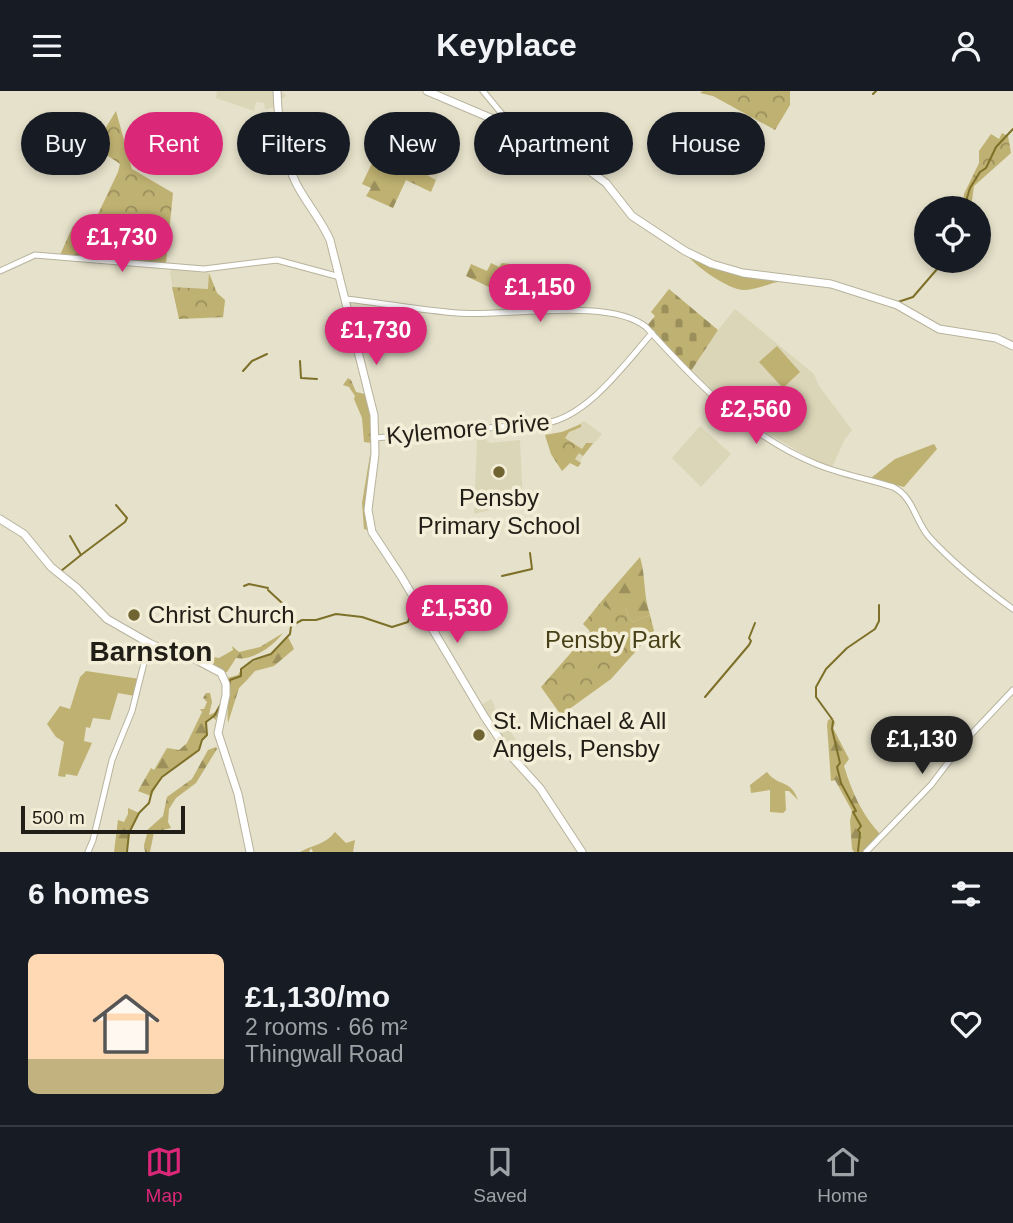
<!DOCTYPE html>
<html lang="en">
<head>
<meta charset="utf-8">
<style>
  :root { --surface:#171b24; --page:#242831; --text:#f1f3f6; --muted:#9ea1a6; --line:#363941; --accent:#db2777 }
  body { margin:0; font-family:Arial,sans-serif; background:var(--page); color:var(--text); height:100vh; display:flex; flex-direction:column; font-size:26px; white-space:nowrap }
  * { box-sizing:border-box; margin:0 }
  p { font-size:23px; color:var(--muted) }
  .icon { flex:none; width:38px; height:38px; fill:none; stroke:currentColor; stroke-width:2; stroke-linecap:round; stroke-linejoin:round }
  .map { position:relative; height:761px; overflow:hidden }
  .drawer { display:flex; flex-direction:column; background:var(--surface); flex:1 }
  .drawer>* { flex:none }
  .hud { position:absolute; left:21px; top:21px; width:971px; height:63px; display:flex; gap:14px }
  .tools { position:absolute; left:914px; top:105px; display:grid; gap:14px }
  .tools a { display:grid; place-items:center; width:77px; height:77px; border-radius:50%; background:var(--surface); box-shadow:0 4px 10px #0003; font-size:35px }
  .scale { position:absolute; left:21px; bottom:18px; width:164px; box-sizing:border-box; padding-left:7px; border:4px solid #201e16; border-top:0; font-size:19px; line-height:24px; white-space:nowrap; color:#201e16; -webkit-text-stroke:5px #f2eed7; paint-order:stroke }
  .price { position:absolute; translate:-50% -60px; padding:0 16px; border-radius:24px; background:var(--accent); color:#fff; font-size:23px; line-height:46px; filter:drop-shadow(0 2px 4px #0008) }
  .price::after { content:''; position:absolute; left:50%; top:42px; width:21px; height:16px; margin-left:-10px; background:inherit; clip-path:polygon(0 0,100% 0,50% 100%) }
  .price.selected { background:#222; color:#fff }
  ul { padding:0; list-style:none }
  li { display:flex; align-items:center; gap:21px; height:175px; padding:0 28px }
  li span { display:grid; place-items:center; flex:none; width:196px; height:140px; border-radius:10px; color:#555 }
  li>.icon { margin-inline-start:auto }
  span .icon { width:84px; height:84px; fill:#fffc; stroke-width:1 }
  li b { font-size:30px }
  h2 { display:flex; justify-content:space-between; align-items:center; height:84px; padding:0 28px; font-size:30px }
  .pill { padding:0 24px; border-radius:32px; background:var(--surface); box-shadow:0 4px 10px #0003; font-size:24px; line-height:63px }
  .pill.selected { background:var(--accent); color:#fff }
  header { display:flex; justify-content:space-between; align-items:center; height:91px; padding:0 28px; background:var(--surface); font-size:32px; font-weight:700 }
  .tab-bar { display:flex; justify-content:space-around; align-items:center; height:98px; border-top:2px solid var(--line); background:var(--surface); font-size:19px; color:var(--muted) }
  .tab-bar a { display:grid; justify-items:center; gap:4px }
  .tab-bar .selected { color:var(--accent) }
  .map>svg:first-child { display:block }
</style>
</head>
<body>
<header><svg class="icon" aria-label="menu" viewBox="0 0 24 24"><path d="M4 6h16M4 12h16M4 18h16"/></svg>Keyplace<svg class="icon" aria-label="person" viewBox="0 0 24 24"><circle cx="12" cy="8" r="4"/><path d="M4 21q1-7 8-7t8 7"/></svg></header>
<div class="map">
<svg width="1013" height="761" viewBox="0 0 1013 761">
  <defs>
    <pattern id="industrial-grid" width="8" height="8" patternUnits="userSpaceOnUse" patternTransform="scale(1.75)"><rect width="8" height="8" fill="#dcd6b8"/><path d="M0 4h8M4 0v8" fill="none" stroke="#bcb79d"/></pattern>
    <pattern id="forest-firs" width="22" height="20" patternUnits="userSpaceOnUse" patternTransform="scale(1.75)"><rect width="22" height="20" fill="#bfb171"/><path d="M5 1l3.5 6h-7zM16 11l3.5 6h-7z" fill="#9b8f5c"/></pattern>
    <pattern id="cemetery-stones" width="16" height="16" patternUnits="userSpaceOnUse" patternTransform="scale(1.75)"><rect width="16" height="16" fill="#bfb171"/><path d="M2 7V4a2 2 0 0 1 4 0v3zM10 15v-3a2 2 0 0 1 4 0v3z" fill="#9b8f5c"/></pattern>
    <pattern id="park-crowns" width="20" height="18" patternUnits="userSpaceOnUse" patternTransform="scale(1.75)"><rect width="20" height="18" fill="#bfb171"/><path d="M2 6a3 3 0 1 1 6 0M12 15a3 3 0 1 1 6 0" fill="none" stroke="#9b8f5c"/></pattern>
  </defs>
  <rect width="100%" height="100%" fill="#e5e1ca"/>
  <g fill="#dcd6b8">
    <path d="M217,0H279L286,4L284,7L276,8L277,16L265,18L264,12L256,11L254,20L216,7Z"/>
    <path d="M171,177L208,181L217,202L225,209L223,227L179,228L170,183Z"/>
    <path d="M735,218L814,283L819,295L852,339L845,348L832,376L815,370L747,330L691,280L718,239Z"/>
    <path d="M584,330L602,343L583,365L578,376L570,372L562,380L551,363L545,344L570,339Z"/>
    <path d="M700,335L731,363L701,396L672,367Z"/>
    <path d="M484,340H486L487,350L491,352L520,349L523,411L474,423L477,349L483,348Z"/>
    <path d="M491,608L495,615L494,616L526,664L518,670L481,614Z"/>
  </g>
  <path fill="url(#industrial-grid)" d="M419,60L444,74L436,89L411,76Z"/>
  <g fill="#bfb171">
    <path d="M689,166L727,181L782,190C770,192 756,199 743,199C728,198 698,177 689,166Z"/>
    <path d="M777,255L800,281L783,297L759,271Z"/>
    <path d="M934,353L937,358L904,396L871,387L895,368Z"/>
    <path d="M86,580L140,588L135,605L118,602L110,629L93,627L90,637L86,636L84,650L92,652L77,685L66,683L65,686L58,685L64,651L56,646L47,633L60,615L70,618L80,586Z"/>
    <path d="M767,681C778,696 791,688 798,709L789,700H785L786,719L783,722L770,721V699L751,702L750,694Z"/>
    <path d="M335,741L346,752L355,749L353,761H313L311,757L309,761H300C313,754 326,753 335,741Z"/>
  </g>
  <g fill="url(#forest-firs)">
    <path d="M403,24L430,35L412,76L436,89L431,101L406,89L393,117L366,105L371,97L362,93L373,70L381,73L395,44L387,40L391,31L398,34Z"/>
    <path d="M675,45L707,63L710,65L704,71L699,68L691,70L692,75L689,78L677,68L671,74L660,63Z"/>
    <path d="M491,172L499,176L502,172L526,175L522,187H514L515,192L494,191L491,197L466,185L471,173L487,180Z"/>
    <path d="M348,287L351,289L356,301L365,303C381,348 361,393 367,439L364,438L362,412L372,352L364,351L362,327L354,308L355,305L349,296L343,294Z"/>
    <path d="M640,466C646,486 643,503 650,524L632,531L625,517L615,523L600,512Z"/>
    <path d="M283,542C273,555 253,570 236,567L227,581L223,582L195,566L207,567L209,560L185,555L209,557L212,560V566L219,567L233,559L232,555L239,561L260,556Z"/>
    <path d="M288,546L294,558L274,575L255,580L247,589L239,597L228,632C226,618 232,598 227,587L238,584C245,569 259,570 271,563C278,559 282,551 288,546Z"/>
    <path d="M206,602H210L212,611L209,624L216,621L220,614L216,629L212,626L206,631L207,644L202,649L199,659L162,686L151,705L138,700L151,677L154,679L167,657L179,659L187,652L202,621L200,618H204L207,611L203,607Z"/>
    <path d="M833,627L835,632L833,637L849,668L844,675C851,699 862,724 880,743L862,761H854L852,758L850,730L852,720L835,689L831,690L827,634L828,629Z"/>
    <path d="M216,656L217,658L196,692L176,707L169,718L168,731L171,737L154,741L150,761H145L144,754L147,743L145,741L163,725L167,706L192,688L208,659Z"/>
    <path d="M128,717L139,722L129,742L127,761H114L118,729L124,731L128,723Z"/>
  </g>
  <path fill="url(#cemetery-stones)" d="M669,198L718,239L691,280L646,236L655,225L651,221Z"/>
  <g fill="url(#park-crowns)">
    <path d="M703,0H790V14L775,39L713,5L700,2Z"/>
    <path d="M116,20L132,78L173,102L166,172L60,164L73,135L89,142L118,81L120,73L95,56L99,48L92,44L93,42L100,46Z"/>
    <path d="M1002,42L1008,45L1011,62L974,95L971,117H962L964,103L979,72V60L991,43L999,48Z"/>
    <path d="M209,182L217,202L225,209L223,226L179,228L172,196L208,198Z"/>
    <path d="M581,333V336L569,341L565,347L582,358L586,352H593L583,365L579,362L575,368L581,372L578,376L570,372L562,380L551,363L545,344L562,341Z"/>
    <path d="M600,512L615,522L614,517L618,515L625,517L632,531L650,524L654,540L611,588L561,624L541,596L590,540L583,533Z"/>
  </g>
  <g fill="none" stroke-linecap="round" stroke-linejoin="round">
    <g stroke="#7e7028" stroke-width="2">
      <path d="M873,3L876,0"/>
      <path d="M964,117L970,97L980,81L986,77L996,56L1013,38"/>
      <path d="M898,211L913,206L944,170"/>
      <path d="M300,270L301,287L317,288"/>
      <path d="M243,280L252,270L267,263"/>
      <path d="M81,464L125,431L127,427L116,414"/>
      <path d="M61,480L81,464L70,445"/>
      <path d="M502,485L532,478L530,462"/>
      <path d="M244,495L249,493L268,497"/>
      <path d="M268,499L282,512L283,520L290,523L291,534"/>
      <path d="M229,597L230,589L241,585V578L253,569L271,563L290,543L291,535L302,529H316L336,523L362,526L392,536L408,531L410,524"/>
      <path d="M705,606L749,554L751,550L749,547L755,532"/>
      <path d="M832,628L816,606V596L826,578L847,557L875,538L879,530V514"/>
      <path d="M833,630L832,638L840,672L837,676L841,692L856,720L853,721L861,735L858,739L860,742L858,760"/>
      <path d="M127,761L129,742L139,722L149,712L152,700L162,686L199,659L202,649L207,644L206,631L214,625L222,611"/>
    </g>
    <defs>
      <g id="minor">
        <path d="M483,0L507,29V34"/>
        <path d="M0,180L35,164L204,178L277,169L340,186"/>
        <path d="M346,208C383,212 420,219 457,222C505,226 609,206 646,236C695,290 747,345 816,373C840,383 868,388 893,396C914,406 915,431 930,447C955,474 984,497 1013,518"/>
        <path d="M375,347L545,332C586,327 625,273 652,242"/>
        <path d="M88,761L93,749L112,669L132,620L149,552"/>
        <path d="M866,761L931,694L963,652L1013,599"/>
      </g>
      <g id="major">
        <path d="M277,0C278,30 283,65 296,92C306,112 321,128 330,149L374,324L375,363L368,419L372,441L401,485L484,625L511,665L540,697L582,761"/>
        <path d="M427,0L500,31L572,67L606,92L632,125L685,160L712,173L743,182L831,193L897,214L939,238L996,247L1013,255"/>
        <path d="M0,428L24,443L51,476L77,497L107,528L149,552L171,562L191,566L221,582L226,593V604L218,642L238,703L250,761"/>
      </g>
    </defs>
    <use href="#minor" stroke="#b7b39d" stroke-width="7"/>
    <use href="#major" stroke="#b7b39d" stroke-width="9"/>
    <use href="#minor" stroke="#fff" stroke-width="5"/>
    <use href="#major" stroke="#fff" stroke-width="7"/>
  </g>
  <g fill="#706532" stroke="#f2eed7" stroke-width="2.5">
    <circle cx="499" cy="381" r="7"/>
    <circle cx="134" cy="524" r="7"/>
    <circle cx="479" cy="644" r="7"/>
  </g>
  <g text-anchor="middle" stroke-width="7" stroke-linejoin="round" paint-order="stroke">
    <g font-size="24" fill="#201e16" stroke="#f2eed7">
      <text transform="translate(468 338) rotate(-5)" y="8">Kylemore Drive</text>
    </g>
    <g font-size="24" fill="#201e16" stroke="#f2eed7" text-anchor="start">
      <text x="499" y="415" text-anchor="middle">Pensby<tspan x="499" dy="28">Primary School</tspan></text>
      <text x="148" y="532">Christ Church</text>
      <text x="493" y="638">St. Michael &amp; All<tspan x="493" dy="28">Angels, Pensby</tspan></text>
    </g>
    <g font-size="24" fill="#494018" stroke="#f2eed7">
      <text x="613" y="557">Pensby Park</text>
    </g>
    <g font-size="28" font-weight="bold" fill="#201e16" stroke="#f2eed7">
      <text x="151" y="570">Barnston</text>
    </g>
  </g>
</svg>
<div class="tools">
<a><svg class="icon" aria-label="locate" viewBox="0 0 24 24"><circle cx="12" cy="12" r="6"/><path d="M12 2v4M12 18v4M2 12h4M18 12h4"/></svg></a>
</div>
<div class="scale">500 m</div>
<b class="price" style="left:122px;top:183px">£1,730</b>
<b class="price" style="left:540px;top:233px">£1,150</b>
<b class="price" style="left:376px;top:276px">£1,730</b>
<b class="price" style="left:756px;top:355px">£2,560</b>
<b class="price" style="left:457px;top:554px">£1,530</b>
<b class="price selected" style="left:922px;top:685px">£1,130</b>
<div class="hud">
<a class="pill">Buy</a>
<a class="pill selected">Rent</a>
<a class="pill">Filters</a>
<a class="pill">New</a>
<a class="pill">Apartment</a>
<a class="pill">House</a>
</div>
</div>
<section class="drawer">
<h2>6 homes<svg class="icon" aria-label="filters" viewBox="0 0 24 24"><path d="M4 7h16M4 17h16"/><circle cx="9" cy="7" r="2"/><circle cx="15" cy="17" r="2"/></svg></h2>
<ul>
<li><span style="background:linear-gradient(#ffd9b3 75%,#c2b280 0)"><svg class="icon" aria-label="home" viewBox="0 0 24 24"><path d="M3 11l9-7 9 7M6 9v11h12V9"/></svg></span><div><b>£1,130/mo</b><p>2 rooms · 66 m²</p><p>Thingwall Road</p></div><svg class="icon" aria-label="heart" viewBox="0 0 24 24"><path d="M12 20l-8-8c-3-5 5-10 8-4 3-6 11-1 8 4z"/></svg></li>
</ul>
</section>
<nav class="tab-bar">
<a class="selected"><svg class="icon" aria-label="map" viewBox="0 0 24 24"><path d="M3 6l6-2 6 2 6-2v14l-6 2-6-2-6 2zM9 4v14M15 6v14"/></svg>Map</a>
<a><svg class="icon" aria-label="saved" viewBox="0 0 24 24"><path d="M7 4h10v16l-5-4-5 4z"/></svg>Saved</a>
<a><svg class="icon" aria-label="home" viewBox="0 0 24 24"><path d="M3 11l9-7 9 7M6 9v11h12V9"/></svg>Home</a>
</nav>
</body>
</html>
